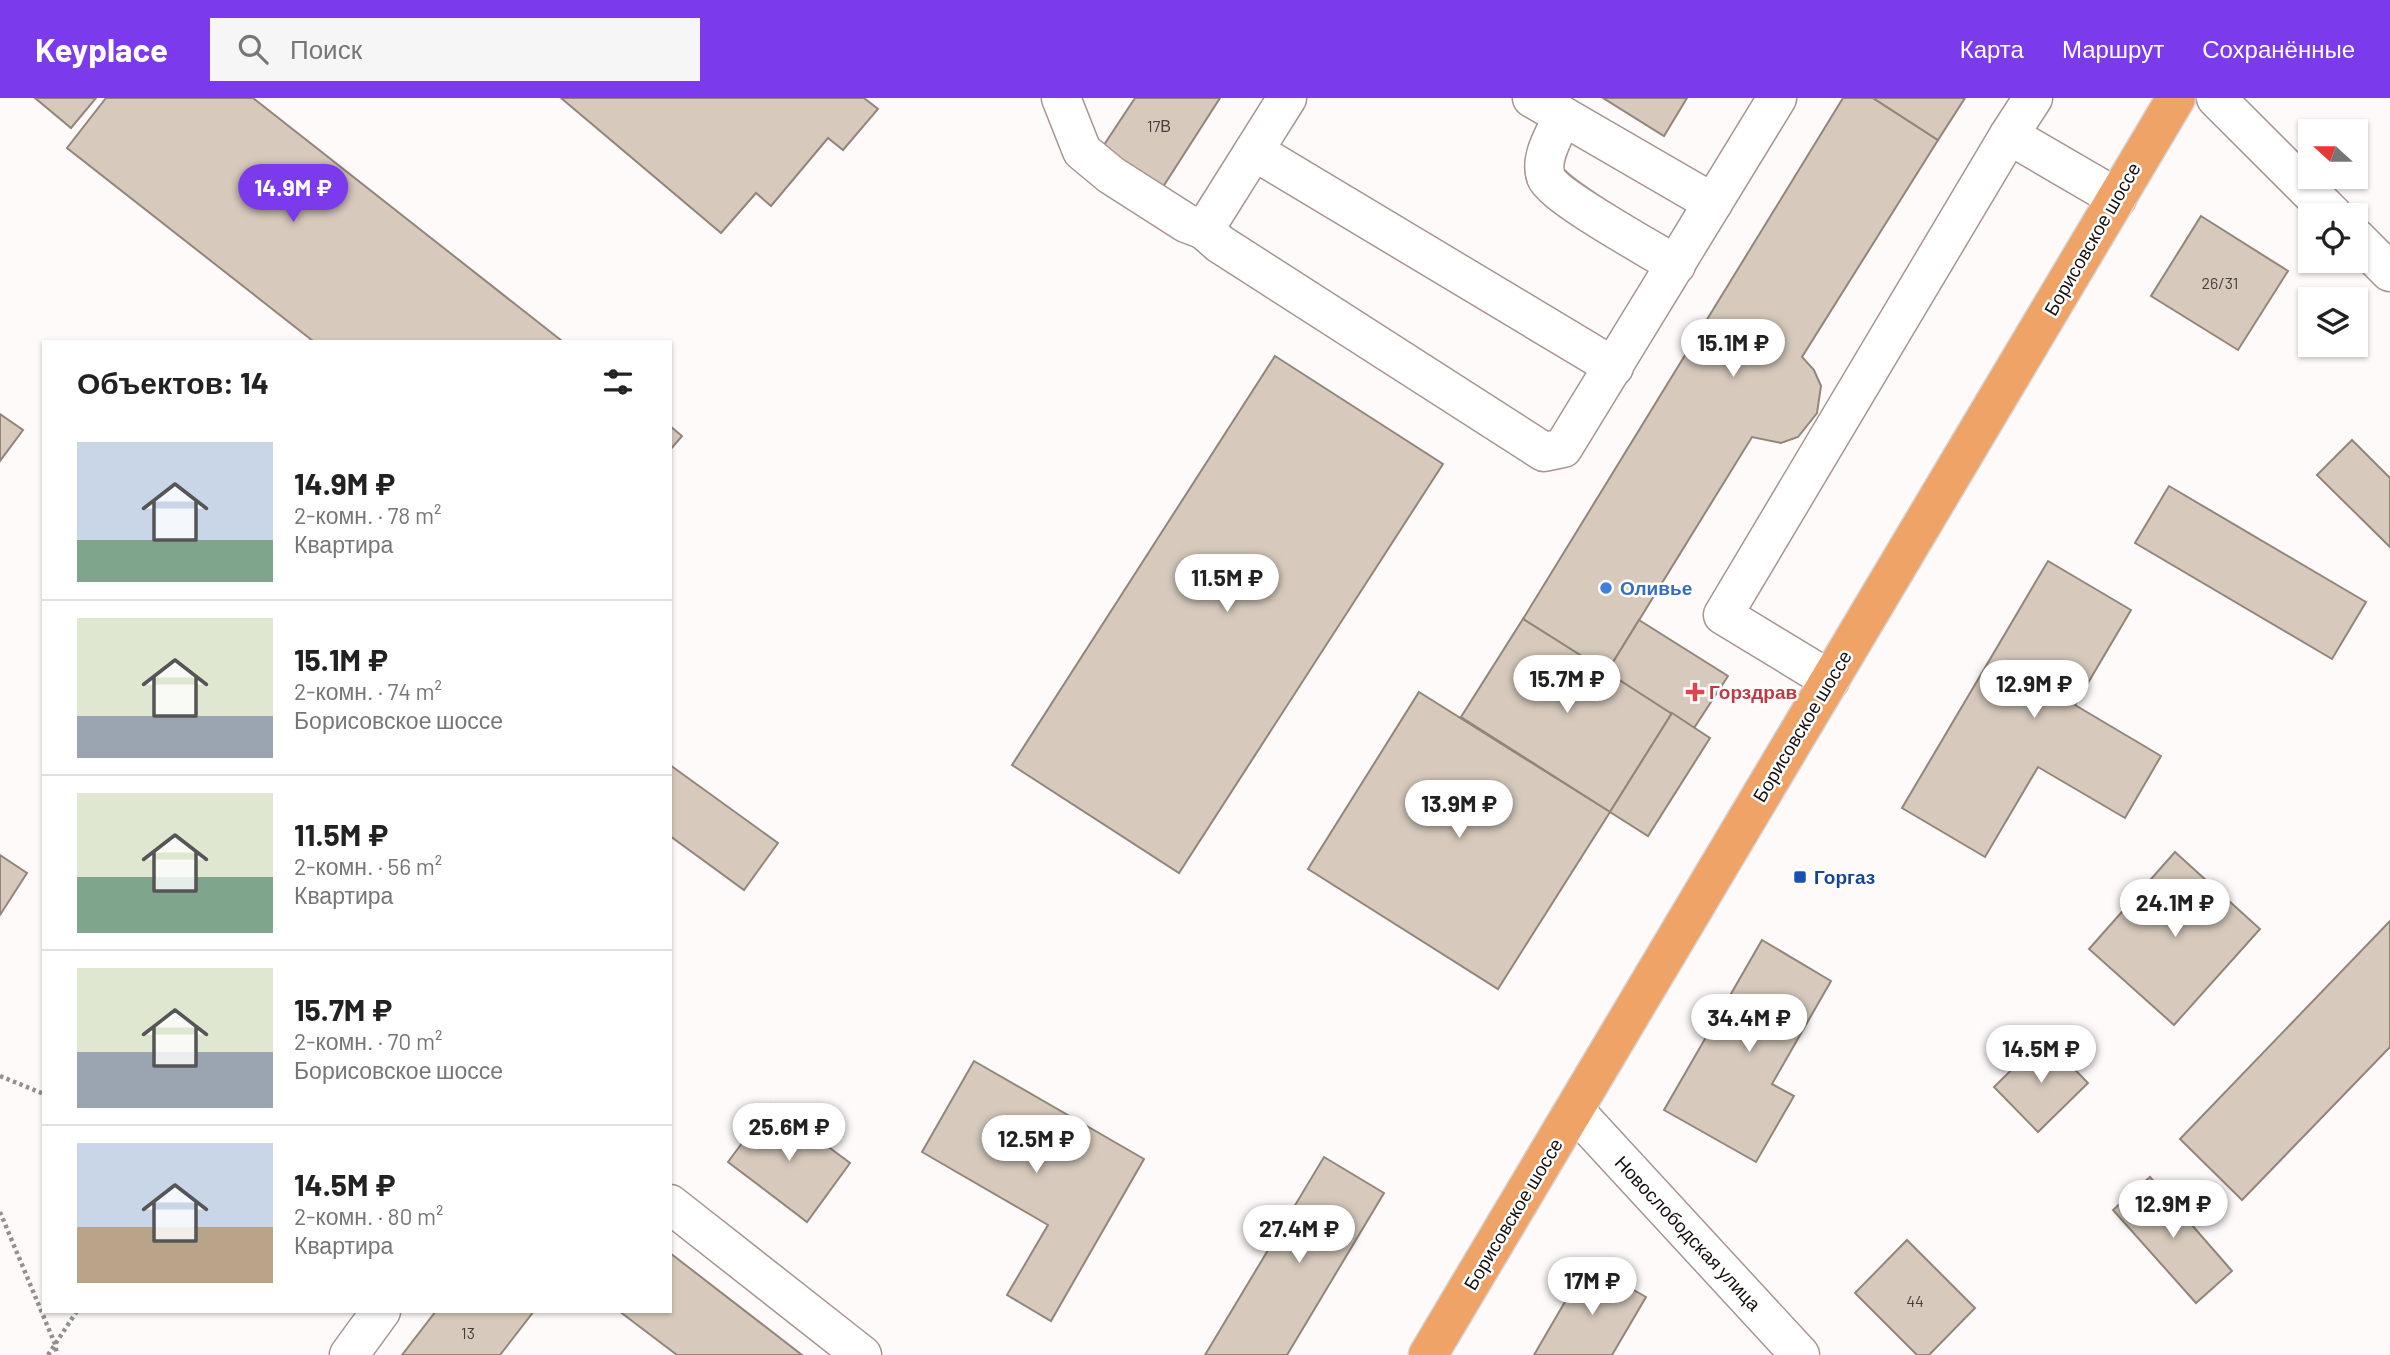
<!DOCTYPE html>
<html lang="ru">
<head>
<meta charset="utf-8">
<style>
  :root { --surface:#fff; --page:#f6f6f6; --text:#222; --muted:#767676; --line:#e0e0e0; --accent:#7c3aed }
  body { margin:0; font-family:Barlow,sans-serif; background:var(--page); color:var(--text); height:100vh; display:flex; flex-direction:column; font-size:26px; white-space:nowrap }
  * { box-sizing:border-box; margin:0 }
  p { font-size:23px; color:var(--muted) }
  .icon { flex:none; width:38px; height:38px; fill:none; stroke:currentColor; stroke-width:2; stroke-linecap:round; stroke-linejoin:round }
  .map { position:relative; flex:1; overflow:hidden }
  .sheet { position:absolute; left:42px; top:242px; width:630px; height:973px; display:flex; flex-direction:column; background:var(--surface); border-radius:0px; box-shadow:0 2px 5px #0004 }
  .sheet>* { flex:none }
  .needle { width:46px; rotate:291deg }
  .buttons { position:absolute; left:2298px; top:21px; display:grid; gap:14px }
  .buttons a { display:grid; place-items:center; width:70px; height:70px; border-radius:0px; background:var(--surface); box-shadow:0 2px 5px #0004; font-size:35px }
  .price { position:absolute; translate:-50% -60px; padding:0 16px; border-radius:24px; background:#fff; color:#222; font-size:23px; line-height:46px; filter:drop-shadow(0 2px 4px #0008) }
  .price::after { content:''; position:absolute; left:50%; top:42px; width:21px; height:16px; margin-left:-10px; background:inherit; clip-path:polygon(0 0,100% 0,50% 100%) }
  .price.active { background:var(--accent); color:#fff }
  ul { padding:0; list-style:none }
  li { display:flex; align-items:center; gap:21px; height:175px; padding:0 35px }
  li+li { border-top:2px solid var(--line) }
  li span { display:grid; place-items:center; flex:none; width:196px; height:140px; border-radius:0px; color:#555 }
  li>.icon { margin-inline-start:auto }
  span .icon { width:84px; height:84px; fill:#fffc; stroke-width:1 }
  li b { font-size:30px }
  h2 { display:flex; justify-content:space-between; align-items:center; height:84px; padding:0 35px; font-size:30px }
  header { display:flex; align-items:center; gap:42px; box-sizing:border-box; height:98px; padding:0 35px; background:var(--accent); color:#fff }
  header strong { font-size:33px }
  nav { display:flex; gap:38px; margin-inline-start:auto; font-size:24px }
  .search { width:490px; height:63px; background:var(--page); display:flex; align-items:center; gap:18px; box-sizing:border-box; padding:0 24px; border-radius:0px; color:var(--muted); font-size:26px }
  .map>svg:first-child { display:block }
</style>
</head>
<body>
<header>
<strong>Keyplace</strong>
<div class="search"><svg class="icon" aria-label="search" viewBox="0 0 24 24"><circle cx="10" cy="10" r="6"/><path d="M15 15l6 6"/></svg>Поиск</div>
<nav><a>Карта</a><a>Маршрут</a><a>Сохранённые</a></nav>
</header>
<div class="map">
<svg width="2390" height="1257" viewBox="0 0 2390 1257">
  <rect width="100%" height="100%" fill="#fefaf9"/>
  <g fill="#d7cabd" stroke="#92867a" stroke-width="2">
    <path d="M35,0H96L71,30Z"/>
    <path d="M106,0H253L562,243H313L67,50Z"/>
    <path d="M561,0H864L878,11L843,52L828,40L771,108L756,95L721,135Z"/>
    <path d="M1135,0H1220L1159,95L1098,56Z"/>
    <path d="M1603,0H1687L1664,38Z"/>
    <path d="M1843,0H1873L1938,42L1802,259L1814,272L1821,288L1817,315L1798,339L1781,345L1752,339L1607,574L1523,521Z"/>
    <path d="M1873,0H1965L1938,42Z"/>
    <path d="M2201,118L2288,173L2238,252L2151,198Z"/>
    <path d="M1275,258L1443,366L1179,775L1012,667Z"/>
    <path d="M0,316L23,332L0,363Z"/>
    <path d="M670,328L682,338L670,352Z"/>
    <path d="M2352,342L2390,380V449L2317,377Z"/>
    <path d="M2169,388L2366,504L2332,561L2135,445Z"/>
    <path d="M2048,463L2131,512L2075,607L2161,658L2125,720L2038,669L1985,759L1902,710Z"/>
    <path d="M1523,521L1672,615L1610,714L1461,619Z"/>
    <path d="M1639,522L1728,578L1694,630L1607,574Z"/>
    <path d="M1419,594L1610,714L1498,891L1308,771Z"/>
    <path d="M1672,615L1710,640L1648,738L1610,714Z"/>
    <path d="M670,667L778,745L744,792L670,738Z"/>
    <path d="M2175,754L2260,831L2174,927L2089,851Z"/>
    <path d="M0,757L27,775L0,817Z"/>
    <path d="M2390,823V949L2242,1102L2180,1041Z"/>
    <path d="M1762,842L1831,883L1772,986L1794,998L1756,1064L1664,1012Z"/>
    <path d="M2044,940L2088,985L2038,1034L1994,989Z"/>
    <path d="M974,963L1144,1061L1051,1223L1007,1197L1048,1127L922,1054Z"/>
    <path d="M771,1006L850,1065L807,1124L728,1064Z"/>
    <path d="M1324,1059L1384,1095L1287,1257H1205Z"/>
    <path d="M2150,1079L2232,1173L2196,1205L2113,1112Z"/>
    <path d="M1907,1142L1975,1210L1929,1257H1917L1855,1195Z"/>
    <path d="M670,1155L802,1257H677L619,1213H670Z"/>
    <path d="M1587,1166L1646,1199L1612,1257H1534Z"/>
    <path d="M436,1213H534L500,1257H402Z"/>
  </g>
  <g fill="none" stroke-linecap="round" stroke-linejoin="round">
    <defs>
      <g id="minor">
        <path d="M1061,0L1082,53L1111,77L1186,125L1204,132L1220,146L1544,354L1563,350L1777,0"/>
        <path d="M1532,0L1713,105"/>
        <path d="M2216,0L2333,117"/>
        <path d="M1563,18C1555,36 1539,60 1546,79C1553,98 1654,153 1676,167"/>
        <path d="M2009,37L2033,0"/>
        <path d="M1254,53L1614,269"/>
        <path d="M1204,132L1287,0"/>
        <path d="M2356,140L2390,174"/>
        <path d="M1830,582L1723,517L2009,37L2117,100"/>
        <path d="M1575,1013L1800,1257"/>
        <path d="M670,1106L862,1257"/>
        <path d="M349,1257L381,1213"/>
      </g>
      <path id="major" d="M1428,1257L2176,0"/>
    </defs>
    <use href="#minor" stroke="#a7958f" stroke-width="41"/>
    <use href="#major" stroke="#d5d4d4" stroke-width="41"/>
    <g stroke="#95908f" stroke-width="4.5" stroke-dasharray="3.5 3.5" stroke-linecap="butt">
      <path d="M0,978L44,996"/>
      <path d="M0,1114L55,1246L57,1257"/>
      <path d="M48,1257L77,1213"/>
    </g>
    <use href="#minor" stroke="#fff" stroke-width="38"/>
    <use href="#major" stroke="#efa367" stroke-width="38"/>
  </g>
  <circle fill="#3f7fe0" stroke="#fff" stroke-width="2.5" cx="1606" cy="490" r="7"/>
  <path fill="#e0444e" stroke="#fff" stroke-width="2.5" d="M1691.5 583.5h7v7h7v7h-7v7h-7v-7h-7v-7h7z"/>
  <rect fill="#1a4fb4" stroke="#fff" stroke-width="2.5" x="1793" y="772" width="14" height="14" rx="3.5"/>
  <g text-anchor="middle" stroke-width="5" stroke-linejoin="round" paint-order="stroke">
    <g font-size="16" fill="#463e3a">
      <text x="1159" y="34">17В</text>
      <text x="2220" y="191">26/31</text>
      <text x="1915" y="1209">44</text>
      <text x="468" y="1241">13</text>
    </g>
    <g font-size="19" fill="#16100e" stroke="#fff">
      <text transform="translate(2092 141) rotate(-60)" y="7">Борисовское шоссе</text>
      <text transform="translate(1802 628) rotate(-59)" y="7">Борисовское шоссе</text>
      <text transform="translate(1513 1116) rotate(-59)" y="7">Борисовское шоссе</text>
      <text transform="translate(1688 1135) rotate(47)" y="7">Новослободская улица</text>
    </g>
    <g font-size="19" font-weight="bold" fill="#366cbe" stroke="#fff" text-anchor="start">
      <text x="1620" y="497">Оливье</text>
    </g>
    <g font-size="19" font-weight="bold" fill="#be3a42" stroke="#fff" text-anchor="start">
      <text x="1709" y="601">Горздрав</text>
    </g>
    <g font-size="19" font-weight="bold" fill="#164399" stroke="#fff" text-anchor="start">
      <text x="1814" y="786">Горгаз</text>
    </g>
  </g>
</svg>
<div class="buttons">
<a><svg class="needle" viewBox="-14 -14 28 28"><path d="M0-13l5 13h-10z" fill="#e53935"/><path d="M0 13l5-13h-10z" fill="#767676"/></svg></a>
<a><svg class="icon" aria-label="locate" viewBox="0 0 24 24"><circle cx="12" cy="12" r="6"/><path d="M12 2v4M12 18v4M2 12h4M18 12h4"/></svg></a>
<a><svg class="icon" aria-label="layers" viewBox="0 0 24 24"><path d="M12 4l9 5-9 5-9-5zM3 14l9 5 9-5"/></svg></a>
</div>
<b class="price active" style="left:293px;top:126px">14.9M ₽</b>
<b class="price" style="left:1733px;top:281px">15.1M ₽</b>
<b class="price" style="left:1227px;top:516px">11.5M ₽</b>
<b class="price" style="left:1567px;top:617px">15.7M ₽</b>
<b class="price" style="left:2034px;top:622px">12.9M ₽</b>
<b class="price" style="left:1459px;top:742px">13.9M ₽</b>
<b class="price" style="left:2175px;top:841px">24.1M ₽</b>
<b class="price" style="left:1749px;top:956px">34.4M ₽</b>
<b class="price" style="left:2041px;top:987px">14.5M ₽</b>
<b class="price" style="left:789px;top:1065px">25.6M ₽</b>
<b class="price" style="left:1036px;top:1077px">12.5M ₽</b>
<b class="price" style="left:2173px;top:1142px">12.9M ₽</b>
<b class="price" style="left:1299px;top:1167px">27.4M ₽</b>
<b class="price" style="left:1592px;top:1219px">17M ₽</b>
<section class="sheet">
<h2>Объектов: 14<svg class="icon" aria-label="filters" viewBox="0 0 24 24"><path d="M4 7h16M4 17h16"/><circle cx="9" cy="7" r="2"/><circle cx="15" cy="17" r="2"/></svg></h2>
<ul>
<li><span style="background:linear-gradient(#c9d6e8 70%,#7fa58c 0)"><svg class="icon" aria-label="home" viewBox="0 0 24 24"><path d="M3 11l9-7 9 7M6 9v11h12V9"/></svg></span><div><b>14.9M ₽</b><p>2-комн. · 78 m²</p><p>Квартира</p></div></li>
<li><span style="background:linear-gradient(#dfe7d0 70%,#9aa5b1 0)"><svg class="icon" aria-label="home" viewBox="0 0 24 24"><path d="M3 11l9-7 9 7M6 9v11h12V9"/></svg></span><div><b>15.1M ₽</b><p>2-комн. · 74 m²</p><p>Борисовское шоссе</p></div></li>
<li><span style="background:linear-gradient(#dfe7d0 60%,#7fa58c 0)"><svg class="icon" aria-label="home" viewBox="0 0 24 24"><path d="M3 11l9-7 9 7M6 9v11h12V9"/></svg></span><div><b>11.5M ₽</b><p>2-комн. · 56 m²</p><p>Квартира</p></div></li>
<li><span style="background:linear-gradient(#dfe7d0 60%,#9aa5b1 0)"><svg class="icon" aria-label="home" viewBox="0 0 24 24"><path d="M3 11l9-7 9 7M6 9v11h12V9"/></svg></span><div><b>15.7M ₽</b><p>2-комн. · 70 m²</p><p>Борисовское шоссе</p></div></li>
<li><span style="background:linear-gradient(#c9d6e8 60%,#b9a48a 0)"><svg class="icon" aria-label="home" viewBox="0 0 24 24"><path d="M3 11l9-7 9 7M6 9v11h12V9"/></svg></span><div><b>14.5M ₽</b><p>2-комн. · 80 m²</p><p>Квартира</p></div></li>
</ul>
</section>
</div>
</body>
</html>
